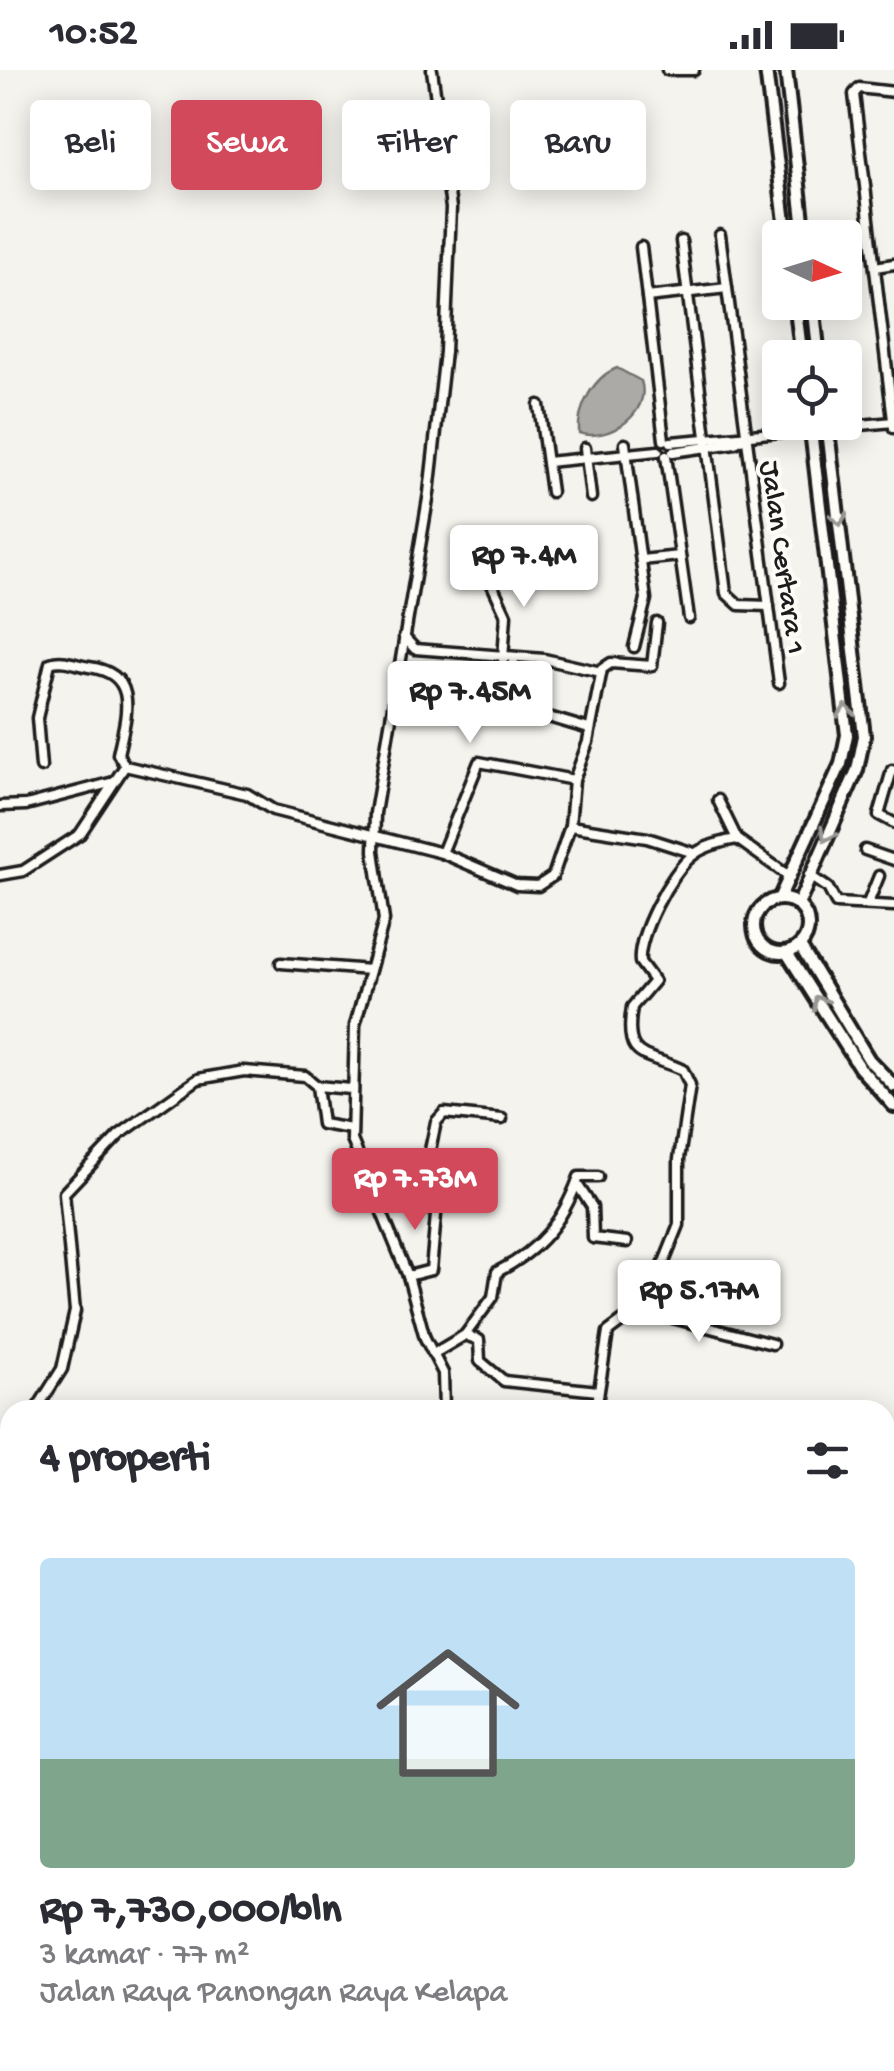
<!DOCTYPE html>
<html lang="id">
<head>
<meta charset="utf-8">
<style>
  :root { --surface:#fff; --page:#f2f2f3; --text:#2b2b33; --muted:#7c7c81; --accent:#d1495b }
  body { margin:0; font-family:"Gochi Hand",sans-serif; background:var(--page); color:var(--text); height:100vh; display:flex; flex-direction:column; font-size:38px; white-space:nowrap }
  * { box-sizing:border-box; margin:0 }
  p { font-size:32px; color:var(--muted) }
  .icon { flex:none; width:55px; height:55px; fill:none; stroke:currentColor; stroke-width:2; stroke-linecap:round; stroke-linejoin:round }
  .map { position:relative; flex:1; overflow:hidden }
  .sheet { position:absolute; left:0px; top:1330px; width:895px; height:672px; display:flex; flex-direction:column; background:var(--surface); border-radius:30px 30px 0 0; box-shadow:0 5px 25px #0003 }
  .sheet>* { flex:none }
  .hud { position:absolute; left:30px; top:30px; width:835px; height:90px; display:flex; gap:20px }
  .needle { width:65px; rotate:94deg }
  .fabs { position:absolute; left:762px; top:150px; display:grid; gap:20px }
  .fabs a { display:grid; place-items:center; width:100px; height:100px; border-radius:10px; background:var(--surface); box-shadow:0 5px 25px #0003; font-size:50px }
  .price { position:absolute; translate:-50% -85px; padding:0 22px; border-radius:10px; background:#fff; color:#222; font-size:32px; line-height:65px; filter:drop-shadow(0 2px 5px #0008) }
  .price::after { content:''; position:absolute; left:50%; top:60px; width:30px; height:22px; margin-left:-15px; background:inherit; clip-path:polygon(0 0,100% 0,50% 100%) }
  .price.current { background:var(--accent); color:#fff }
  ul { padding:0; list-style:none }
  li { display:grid; align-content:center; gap:20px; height:530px; padding:0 40px }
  li span { display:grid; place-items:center; height:310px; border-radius:10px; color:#555 }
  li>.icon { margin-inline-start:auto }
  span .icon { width:180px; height:180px; fill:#fffc; stroke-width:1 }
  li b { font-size:42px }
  h2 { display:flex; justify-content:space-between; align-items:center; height:120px; padding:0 40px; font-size:42px }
  .chip { padding:0 35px; border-radius:10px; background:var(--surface); box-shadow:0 5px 25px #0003; font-size:35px; line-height:90px }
  .chip.current { background:var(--accent); color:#fff }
  .status { display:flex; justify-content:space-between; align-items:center; height:70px; padding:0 50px; background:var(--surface); direction:ltr }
  .status svg { height:28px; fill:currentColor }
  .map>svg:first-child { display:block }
</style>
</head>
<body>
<div class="status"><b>10:52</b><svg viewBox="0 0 49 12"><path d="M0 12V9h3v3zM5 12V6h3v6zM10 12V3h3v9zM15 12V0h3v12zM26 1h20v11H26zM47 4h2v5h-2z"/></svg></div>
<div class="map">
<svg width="894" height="2001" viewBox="0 0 894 2001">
  <rect width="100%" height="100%" fill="#f4f3ee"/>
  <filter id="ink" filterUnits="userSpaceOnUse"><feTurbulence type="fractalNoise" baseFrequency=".01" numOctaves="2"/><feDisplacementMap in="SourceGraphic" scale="20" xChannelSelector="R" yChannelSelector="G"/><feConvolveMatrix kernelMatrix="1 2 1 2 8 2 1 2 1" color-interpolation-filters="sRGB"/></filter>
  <g filter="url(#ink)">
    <path fill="#abaaa6" stroke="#72716f" stroke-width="2.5" d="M617,298L641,311C652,343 608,373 579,363C577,337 594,307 617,298Z"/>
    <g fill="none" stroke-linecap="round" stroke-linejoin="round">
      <defs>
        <g id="minor">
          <path d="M432,0L451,138L445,282L429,423L375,743L374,781L384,850L355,955L352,1070L408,1206L425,1268L443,1303L444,1340"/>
          <path d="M667,0H694"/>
          <path d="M894,22L859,18L854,24L894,358"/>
          <path d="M720,165L779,613"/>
          <path d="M681,171L726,523L739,535L769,536"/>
          <path d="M641,177L664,370"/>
          <path d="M875,197L894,194"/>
          <path d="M647,227L727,218"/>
          <path d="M539,335L551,422"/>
          <path d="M671,372L894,352"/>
          <path d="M625,374L646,529L634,577"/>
          <path d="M585,378L591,427"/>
          <path d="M673,382L735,373L747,367"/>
          <path d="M666,386L689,548"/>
          <path d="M547,392L658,381"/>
          <path d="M641,490L680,486"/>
          <path d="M488,506L506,545L503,589"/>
          <path d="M404,567L415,579L544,589L601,602"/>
          <path d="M513,590L522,617L542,645L589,659"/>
          <path d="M41,697L37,648L50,593C63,588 75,595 89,597C141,604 126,646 118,684L125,696L247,724L273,740L442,783L517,815L538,816L553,806L570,756L574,710L588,672L602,599L611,593L652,596L657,553"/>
          <path d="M892,700L879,745L894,753"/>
          <path d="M718,730L737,769"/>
          <path d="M0,736L26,735L110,713"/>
          <path d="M570,756L647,768L694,783"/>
          <path d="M865,780L894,790"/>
          <path d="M442,783L479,692L574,710"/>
          <path d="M0,805L23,801L80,764L125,696"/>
          <path d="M809,805L828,818L836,833L894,836"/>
          <path d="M868,833L879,806"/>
          <path d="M281,893L370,900"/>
          <path d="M317,1016L351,1019"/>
          <path d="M362,1102L427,1094L436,1052L444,1043L502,1049"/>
          <path d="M577,1114L592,1137L593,1168L627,1172"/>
          <path d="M408,1206L431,1200L437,1134"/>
          <path d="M648,1232L665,1246L772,1274"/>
          <path d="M465,1265L479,1270L480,1291L504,1311L598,1321"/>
          <path d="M433,1284L465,1265L493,1227L497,1202C540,1180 562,1153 579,1107H598"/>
          <path d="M36,1340L62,1299L75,1241L64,1123L119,1065L198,1009L244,1001L305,1006L317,1016L322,1054L351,1059"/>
          <path d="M596,1340L608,1262L648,1232L679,1155V1089L690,1015L683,1000C645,982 623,992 632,937L654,911L640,892C637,866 671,802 692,786C702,777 723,771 737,769L790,807"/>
          <path d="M0,1385L10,1386"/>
          <path d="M885,1544L894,1546"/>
          <path d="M0,1673H10"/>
          <path d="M885,1712L894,1718"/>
          <path d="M0,1832L10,1812"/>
          <path d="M372,2001L373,1992"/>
          <path d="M640,2001L647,1992"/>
          <path d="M697,2001L704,1992"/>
          <path d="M803,2001V1992"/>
        </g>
        <g id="tertiary">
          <path d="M766,0L787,168"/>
          <path d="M786,0L805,168"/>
          <path d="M795,232L802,288"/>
          <path d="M813,232L819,288"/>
          <path d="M779,829L841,694L847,665L810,352"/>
          <circle cx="781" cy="856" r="27"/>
          <path d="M798,835L857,700L864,666L827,352"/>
          <path d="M800,876L869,990L894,1016"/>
          <path d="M787,883L860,998L894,1036"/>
          <path d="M885,1477L894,1463"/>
          <path d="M885,1962L894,1963"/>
        </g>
        <g id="secondary">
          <path d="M885,1837H894"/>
          <path d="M885,1853L894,1854"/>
          <path d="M148,2001L165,1992"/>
        </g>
      </defs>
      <use href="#minor" stroke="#1c1c1c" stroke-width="15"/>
      <use href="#tertiary" stroke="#1c1c1c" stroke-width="18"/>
      <use href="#secondary" stroke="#1c1c1c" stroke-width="19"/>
      <use href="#minor" stroke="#fdfcf7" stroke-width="8"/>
      <use href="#tertiary" stroke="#fdfcf7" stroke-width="10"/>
      <use href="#secondary" stroke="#fdfcf7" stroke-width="11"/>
    </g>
    <defs><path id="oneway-chevron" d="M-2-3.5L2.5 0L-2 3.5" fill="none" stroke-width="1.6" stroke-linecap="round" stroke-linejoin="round" transform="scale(2.5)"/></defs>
    <g stroke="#989794">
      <use href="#oneway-chevron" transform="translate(839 449) rotate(83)"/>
      <use href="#oneway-chevron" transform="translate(846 641) rotate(-95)"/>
      <use href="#oneway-chevron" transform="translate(827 765) rotate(115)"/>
      <use href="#oneway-chevron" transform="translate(819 932) rotate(-122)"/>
    </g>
  </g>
  <g text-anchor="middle" stroke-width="8" stroke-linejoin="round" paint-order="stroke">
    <g font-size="30" fill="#1c1c1c" stroke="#fdfcf7">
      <text transform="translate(785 487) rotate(82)" y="10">Jalan Certara 1</text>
    </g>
  </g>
</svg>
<div class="fabs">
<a><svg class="needle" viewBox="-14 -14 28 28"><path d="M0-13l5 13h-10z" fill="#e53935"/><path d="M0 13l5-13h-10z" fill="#7c7c81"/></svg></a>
<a><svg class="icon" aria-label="locate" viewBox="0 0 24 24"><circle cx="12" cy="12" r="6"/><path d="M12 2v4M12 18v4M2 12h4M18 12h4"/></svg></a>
</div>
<b class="price" style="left:524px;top:540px">Rp 7.4M</b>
<b class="price" style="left:470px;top:676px">Rp 7.45M</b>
<b class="price current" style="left:415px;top:1163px">Rp 7.73M</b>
<b class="price" style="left:699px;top:1275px">Rp 5.17M</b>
<div class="hud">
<a class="chip">Beli</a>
<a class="chip current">Sewa</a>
<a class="chip">Filter</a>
<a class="chip">Baru</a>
</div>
<section class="sheet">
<h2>4 properti<svg class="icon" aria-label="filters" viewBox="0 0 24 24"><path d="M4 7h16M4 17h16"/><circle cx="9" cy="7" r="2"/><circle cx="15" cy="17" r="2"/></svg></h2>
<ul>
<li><span style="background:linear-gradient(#bfe0f5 65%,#7fa58c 0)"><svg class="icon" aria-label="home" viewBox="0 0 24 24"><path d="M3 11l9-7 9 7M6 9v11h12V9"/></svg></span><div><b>Rp 7,730,000/bln</b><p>3 kamar · 77 m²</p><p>Jalan Raya Panongan Raya Kelapa</p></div></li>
</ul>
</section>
</div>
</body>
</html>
